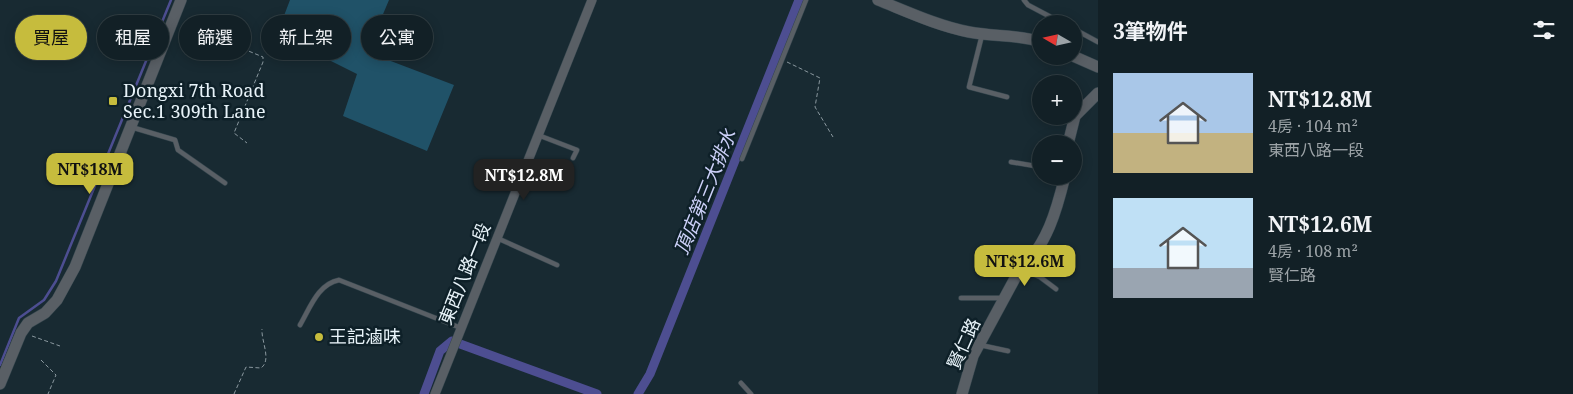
<!DOCTYPE html>
<html lang="zh-TW">
<head>
<meta charset="utf-8">
<style>
  :root { --surface:#122026; --page:#1b282e; --text:#f1f3f6; --muted:#9ca3a7; --line:#313e43; --accent:#c6bc3d }
  body { margin:0; font-family:"Noto Serif","Noto Sans TC",serif; background:var(--page); color:var(--text); height:100vh; display:flex; flex-direction:column; font-size:19px; white-space:nowrap }
  * { box-sizing:border-box; margin:0 }
  p { font-size:16px; color:var(--muted) }
  .icon { flex:none; width:28px; height:28px; fill:none; stroke:currentColor; stroke-width:2; stroke-linecap:round; stroke-linejoin:round }
  .map { position:relative; flex:1; overflow:hidden }
  .panel { display:flex; flex-direction:column; background:var(--surface); width:475px }
  .panel>* { flex:none }
  .guide { position:absolute; left:15px; top:15px; width:475px; height:45px; display:flex; gap:10px }
  .needle { width:32px; rotate:279deg }
  .fabs { position:absolute; left:1032px; top:15px; display:grid; gap:10px }
  .fabs a { display:grid; place-items:center; width:50px; height:50px; border-radius:50%; background:var(--surface); box-shadow:0 2px 12px #0003,0 0 0 1px var(--line); font-size:25px }
  .price { position:absolute; translate:-50% -42px; padding:0 11px; border-radius:10px; background:var(--accent); color:#111; font-size:16px; line-height:32px; filter:drop-shadow(0 1px 2px #0008) }
  .price::after { content:''; position:absolute; left:50%; top:30px; width:15px; height:11px; margin-left:-8px; background:inherit; clip-path:polygon(0 0,100% 0,50% 100%) }
  .price.selected { background:#222; color:#fff }
  ul { padding:0; list-style:none }
  li { display:flex; align-items:center; gap:15px; height:125px; padding:0 15px }
  li span { display:grid; place-items:center; flex:none; width:140px; height:100px; border-radius:0px; color:#555 }
  li>.icon { margin-inline-start:auto }
  span .icon { width:60px; height:60px; fill:#fffc; stroke-width:1 }
  li b { font-size:21px }
  h2 { display:flex; justify-content:space-between; align-items:center; height:60px; padding:0 15px; font-size:21px }
  .chip { padding:0 18px; border-radius:22px; background:var(--surface); box-shadow:0 2px 12px #0003,0 0 0 1px var(--line); font-size:18px; line-height:45px }
  .chip.selected { background:var(--accent); color:#111 }
  main { display:flex; flex:1; min-height:0 }
  .map>svg:first-child { display:block }
</style>
</head>
<body>
<main>
<div class="map">
<svg width="1098" height="394" viewBox="0 0 1098 394">
  <rect width="100%" height="100%" fill="#182a32"/>
  <path fill="#205268" d="M290,0H389L367,52L454,85L427,151L343,116L357,74L277,34Z"/>
  <g fill="none" stroke-linecap="round" stroke-linejoin="round">
    <path stroke="#4d4e91" stroke-width="2.5" d="M0,365L19,318L44,300L56,281L171,0"/>
    <g stroke="#4d4e91" stroke-width="9">
      <path d="M424,394L440,351L452,341L597,394"/>
      <path d="M638,394L650,374L799,0"/>
    </g>
    <defs>
      <g id="service">
        <path d="M1024,0L1028,5L1064,24"/>
        <path d="M1074,29L1098,42"/>
        <path d="M982,35L969,87L1007,97"/>
        <path d="M131,127L175,140L178,150L225,183"/>
        <path d="M538,135L577,150L573,158"/>
        <path d="M742,159L806,0"/>
        <path d="M1011,162L1041,167"/>
        <path d="M497,238L557,265"/>
        <path d="M1021,269L1040,277L1056,289"/>
        <path d="M961,298H1001"/>
        <path d="M300,325C310,308 318,284 339,280L461,328"/>
        <path d="M980,345L1008,351"/>
        <path d="M741,383L751,394"/>
      </g>
      <path id="minor" d="M435,394L592,0"/>
      <g id="tertiary">
        <path d="M878,0C908,12 938,26 969,32C995,37 1016,34 1041,42"/>
        <path d="M1073,56L1098,67"/>
        <path d="M1068,144L1075,116L1098,93"/>
        <path d="M0,384L21,333L28,323L45,313L57,300L75,267L181,0"/>
        <path d="M962,394L973,356L1020,269C1047,246 1057,209 1065,176"/>
      </g>
    </defs>
    <use href="#service" stroke="#35464e" stroke-width="5.5"/>
    <use href="#minor" stroke="#35464e" stroke-width="10"/>
    <use href="#tertiary" stroke="#35464e" stroke-width="12"/>
    <g stroke="#8a989f" stroke-width="1" stroke-dasharray="4 2.5" stroke-linecap="butt">
      <path d="M183,24L263,57V62L234,133L247,143"/>
      <path d="M787,62L820,78L815,107L833,137"/>
      <path d="M32,336L60,346"/>
      <path d="M41,360L56,375L48,394"/>
      <path d="M234,394L246,367L261,368C272,360 261,341 262,329"/>
    </g>
    <use href="#service" stroke="#595f65" stroke-width="4.5"/>
    <use href="#minor" stroke="#595f65" stroke-width="9"/>
    <use href="#tertiary" stroke="#595f65" stroke-width="11"/>
  </g>
  <g fill="#c6bc3d" stroke="#0e2028" stroke-width="2">
    <rect x="108" y="96" width="10" height="10" rx="2.5"/>
    <circle cx="319" cy="337" r="5"/>
  </g>
  <g text-anchor="middle" stroke-width="5" stroke-linejoin="round" paint-order="stroke">
    <g font-size="18" fill="#e8f3f9" stroke="#0e2028" text-anchor="start">
      <text x="123" y="97">Dongxi 7th Road<tspan x="123" dy="21">Sec.1 309th Lane</tspan></text>
      <text x="329" y="343">王記滷味</text>
    </g>
    <g font-size="18" fill="#e8f3f9" stroke="#0e2028">
      <text transform="translate(465 274) rotate(-68)" y="6">東西八路一段</text>
      <text transform="translate(964 344) rotate(-66)" y="6">賢仁路</text>
    </g>
    <g font-size="19" font-style="italic" fill="#cdd1f9" stroke="#0e2028">
      <text transform="translate(705 192) rotate(-68)" y="7">頂店第三大排水</text>
    </g>
  </g>
</svg>
<div class="fabs">
<a><svg class="needle" viewBox="-14 -14 28 28"><path d="M0-13l5 13h-10z" fill="#e53935"/><path d="M0 13l5-13h-10z" fill="#9ca3a7"/></svg></a>
<a>+</a>
<a>−</a>
</div>
<b class="price" style="left:90px;top:195px">NT$18M</b>
<b class="price selected" style="left:524px;top:201px">NT$12.8M</b>
<b class="price" style="left:1025px;top:287px">NT$12.6M</b>
<div class="guide">
<a class="chip selected">買屋</a>
<a class="chip">租屋</a>
<a class="chip">篩選</a>
<a class="chip">新上架</a>
<a class="chip">公寓</a>
</div>
</div>
<section class="panel">
<h2>3筆物件<svg class="icon" aria-label="filters" viewBox="0 0 24 24"><path d="M4 7h16M4 17h16"/><circle cx="9" cy="7" r="2"/><circle cx="15" cy="17" r="2"/></svg></h2>
<ul>
<li><span style="background:linear-gradient(#a9c7e8 60%,#c2b280 0)"><svg class="icon" aria-label="home" viewBox="0 0 24 24"><path d="M3 11l9-7 9 7M6 9v11h12V9"/></svg></span><div><b>NT$12.8M</b><p>4房 · 104 m²</p><p>東西八路一段</p></div></li>
<li><span style="background:linear-gradient(#bfe0f5 70%,#9aa5b1 0)"><svg class="icon" aria-label="home" viewBox="0 0 24 24"><path d="M3 11l9-7 9 7M6 9v11h12V9"/></svg></span><div><b>NT$12.6M</b><p>4房 · 108 m²</p><p>賢仁路</p></div></li>
</ul>
</section>
</main>
</body>
</html>
